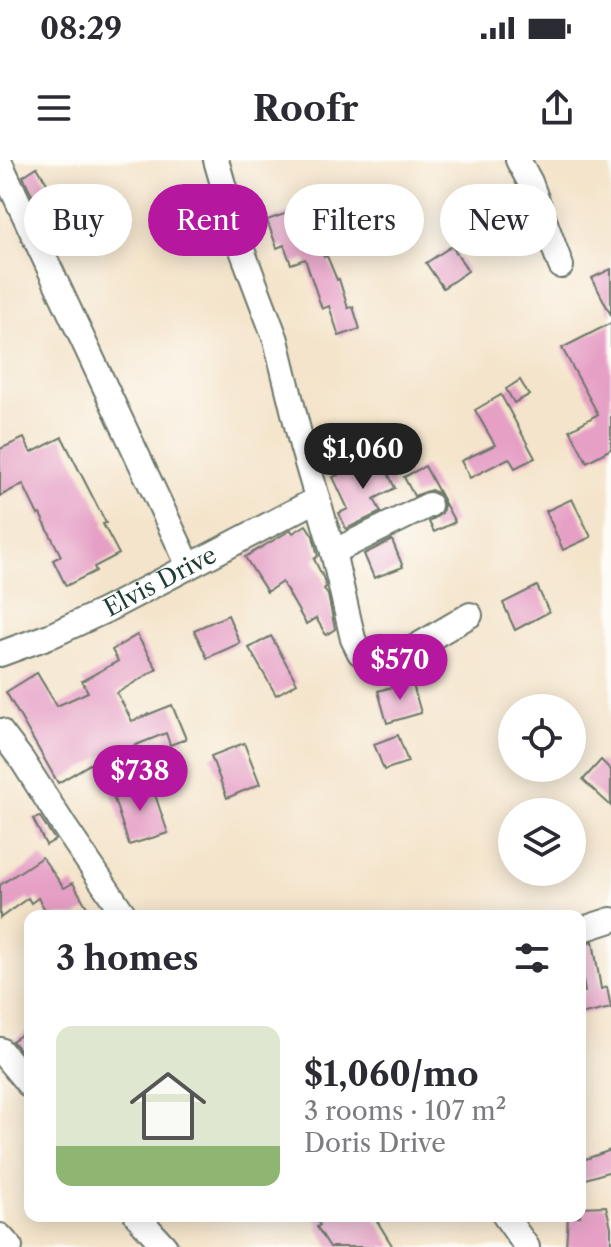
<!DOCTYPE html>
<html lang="en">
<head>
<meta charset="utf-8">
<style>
  :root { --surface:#fff; --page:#f7f7f7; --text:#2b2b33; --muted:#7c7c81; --line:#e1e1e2; --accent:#b5179e }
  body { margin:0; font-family:"Libre Caslon Text",serif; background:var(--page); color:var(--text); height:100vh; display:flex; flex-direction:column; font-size:30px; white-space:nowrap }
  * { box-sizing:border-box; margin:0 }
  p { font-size:26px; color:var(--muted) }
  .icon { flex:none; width:44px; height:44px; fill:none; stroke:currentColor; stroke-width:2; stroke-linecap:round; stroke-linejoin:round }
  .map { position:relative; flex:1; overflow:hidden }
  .details { position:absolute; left:24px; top:750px; width:562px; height:312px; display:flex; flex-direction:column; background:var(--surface); border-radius:16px; box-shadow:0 4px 20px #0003 }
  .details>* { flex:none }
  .top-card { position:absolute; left:24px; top:24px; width:564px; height:72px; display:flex; gap:16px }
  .buttons { position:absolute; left:498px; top:534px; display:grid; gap:16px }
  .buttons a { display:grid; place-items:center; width:88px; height:88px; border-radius:50%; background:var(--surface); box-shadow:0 4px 20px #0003; font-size:40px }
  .price { position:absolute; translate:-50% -68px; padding:0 18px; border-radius:28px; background:var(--accent); color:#fff; font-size:26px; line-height:52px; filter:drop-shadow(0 2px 4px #0008) }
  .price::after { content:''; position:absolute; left:50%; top:48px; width:24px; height:18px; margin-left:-12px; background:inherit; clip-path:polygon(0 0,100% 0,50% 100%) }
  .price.on { background:#222; color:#fff }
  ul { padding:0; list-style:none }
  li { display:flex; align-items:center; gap:24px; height:200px; padding:0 32px }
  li+li { border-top:2px solid var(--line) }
  li span { display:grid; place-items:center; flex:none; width:224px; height:160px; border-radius:16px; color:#555 }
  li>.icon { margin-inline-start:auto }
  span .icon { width:96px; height:96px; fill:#fffc; stroke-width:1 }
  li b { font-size:34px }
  h2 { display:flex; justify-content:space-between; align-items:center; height:96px; padding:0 32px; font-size:34px }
  .tag { padding:0 28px; border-radius:36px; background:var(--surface); box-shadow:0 4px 20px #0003; font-size:28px; line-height:72px }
  .tag.on { background:var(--accent); color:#fff }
  .status { display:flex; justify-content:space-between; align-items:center; height:56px; padding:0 40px; background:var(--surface); direction:ltr }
  .status svg { height:22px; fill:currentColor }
  header { display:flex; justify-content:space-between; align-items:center; height:104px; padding:0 32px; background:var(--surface); font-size:36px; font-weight:700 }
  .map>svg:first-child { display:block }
</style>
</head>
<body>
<div class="status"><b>08:29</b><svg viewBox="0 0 49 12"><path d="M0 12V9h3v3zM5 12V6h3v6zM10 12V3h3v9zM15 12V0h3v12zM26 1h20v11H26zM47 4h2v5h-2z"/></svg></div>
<header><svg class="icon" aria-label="menu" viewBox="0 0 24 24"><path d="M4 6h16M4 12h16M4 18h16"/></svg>Roofr<svg class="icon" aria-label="share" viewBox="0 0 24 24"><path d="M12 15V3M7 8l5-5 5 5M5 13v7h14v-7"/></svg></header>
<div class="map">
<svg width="611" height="1087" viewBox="0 0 611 1087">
  <rect width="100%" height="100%" fill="#fdfcf7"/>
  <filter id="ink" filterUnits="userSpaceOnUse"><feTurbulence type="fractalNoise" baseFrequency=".0125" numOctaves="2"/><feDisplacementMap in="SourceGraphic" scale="16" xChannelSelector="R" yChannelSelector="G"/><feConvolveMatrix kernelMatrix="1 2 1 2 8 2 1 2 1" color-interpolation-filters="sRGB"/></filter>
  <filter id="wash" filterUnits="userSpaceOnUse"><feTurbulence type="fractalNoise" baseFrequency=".006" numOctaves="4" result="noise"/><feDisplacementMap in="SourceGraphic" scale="32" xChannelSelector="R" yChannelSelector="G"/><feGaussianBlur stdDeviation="1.8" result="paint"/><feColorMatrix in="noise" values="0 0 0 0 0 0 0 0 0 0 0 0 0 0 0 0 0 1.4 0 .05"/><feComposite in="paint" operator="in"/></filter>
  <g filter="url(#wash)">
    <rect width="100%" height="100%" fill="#f4e4cb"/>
    <g id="blocks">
      <g fill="#e6a0c6">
        <path d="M37,7L76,71L55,84L23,16Z"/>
        <path d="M305,47L324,97L327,96L337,120L339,119L348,148L353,147L360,169L339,176L329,146L322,149L305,99L291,104L284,85L277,88L267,60Z"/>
        <path d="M452,86L468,111L443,128L426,103Z"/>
        <path d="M611,109V155L592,118Z"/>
        <path d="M611,163V289L587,302L570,270L598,254L562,188Z"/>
        <path d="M520,220L529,235L514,243L506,229Z"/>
        <path d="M501,235L535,298L515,308L509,298L470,318L461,301L495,285L475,250Z"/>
        <path d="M62,277L106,363L103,364L119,394L94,407L96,411L66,426L53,400L61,396L40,354L38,355L23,324L0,336V289L24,278L31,293Z"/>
        <path d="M380,296L395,328L374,339L381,352L346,369L339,353L348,349L333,317Z"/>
        <path d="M425,306L450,353L455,362L434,372L429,362L442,353L444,345L442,338L438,333L431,330L414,336L404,317Z"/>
        <path d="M572,339L591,377L563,390L546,351Z"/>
        <path d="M306,365L313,376L318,396L314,399L323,417L326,427L324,429L328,435L335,469L326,475L316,458L306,464L282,422L267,432L245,397L291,370L293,373Z"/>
        <path d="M392,380L403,407L374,418L364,394Z"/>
        <path d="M537,426L549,452L515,470L503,443Z"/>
        <path d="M228,455L240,483L207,498L194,470Z"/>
        <path d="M137,475L157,509L117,533L132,561L172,545L186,579L170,585L166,573L106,597L105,595L58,623L6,532L37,513L57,546L88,532L82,521L118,501L112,490Z"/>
        <path d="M271,476L297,523L276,535L249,488Z"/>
        <path d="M412,521L421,553L387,563L378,531Z"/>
        <path d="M398,575L408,602L384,610L374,584Z"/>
        <path d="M244,583L260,624L227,638L211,596Z"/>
        <path d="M601,600L611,610V646L583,620Z"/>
        <path d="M150,620L168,673L129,685L112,633Z"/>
        <path d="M40,657L55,680L46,685L33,659Z"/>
        <path d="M42,697L64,728L73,723L88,749L77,756H49L38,738L31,743L28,738L0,758V725Z"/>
        <path d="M593,781L601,829L607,827L611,848L580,855V833L585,832L580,800V785Z"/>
        <path d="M30,869V903L12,881Z"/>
        <path d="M611,990V1011L583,1020L580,1001Z"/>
        <path d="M606,1046L611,1067V1087H566L568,1056H580V1047Z"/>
        <path d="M313,1056H374L393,1087H330L317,1067L320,1065Z"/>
      </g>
    </g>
  </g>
  <g filter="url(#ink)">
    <use href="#blocks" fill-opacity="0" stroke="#6a7769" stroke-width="2"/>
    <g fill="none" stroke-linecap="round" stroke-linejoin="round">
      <defs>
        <g id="minor">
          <path d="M216,0L242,90L276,180L302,286L333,392L353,479L360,493L372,499L388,498L412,489L470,455"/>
          <path d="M518,0L530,22L561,106"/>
          <path d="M0,3L189,406"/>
          <path d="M333,392L429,345"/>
          <path id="s1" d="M0,494L52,475L106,450L316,340"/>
          <path d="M0,571L22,600L64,666L125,756"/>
          <path d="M580,770L611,760"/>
          <path d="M0,890L30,926"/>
          <path d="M137,1056L165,1087"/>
          <path d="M505,1056L527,1087"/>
          <path d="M0,1076L10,1087"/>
        </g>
      </defs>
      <use href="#minor" stroke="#6a7769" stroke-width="28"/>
      <use href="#minor" stroke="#fff" stroke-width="24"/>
    </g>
  </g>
  <g text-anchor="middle" stroke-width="7" stroke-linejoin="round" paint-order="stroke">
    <g font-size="24" fill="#1f3d34" stroke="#fdfcf7">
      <text dy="8" stroke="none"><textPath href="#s1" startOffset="176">Elvis Drive</textPath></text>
    </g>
  </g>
</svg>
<div class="buttons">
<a><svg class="icon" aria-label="locate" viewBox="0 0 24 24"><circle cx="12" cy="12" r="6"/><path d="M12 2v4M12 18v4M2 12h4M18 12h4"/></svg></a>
<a><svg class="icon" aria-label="layers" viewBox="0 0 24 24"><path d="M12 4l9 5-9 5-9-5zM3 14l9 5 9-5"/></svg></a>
</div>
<b class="price on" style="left:363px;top:331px">$1,060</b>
<b class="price" style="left:400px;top:542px">$570</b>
<b class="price" style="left:140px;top:653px">$738</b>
<div class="top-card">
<a class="tag">Buy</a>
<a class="tag on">Rent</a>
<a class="tag">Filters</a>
<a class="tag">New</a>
</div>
<section class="details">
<h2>3 homes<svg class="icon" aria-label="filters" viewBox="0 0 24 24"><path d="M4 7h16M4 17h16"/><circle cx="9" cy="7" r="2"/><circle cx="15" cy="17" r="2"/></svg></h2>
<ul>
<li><span style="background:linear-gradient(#dfe7d0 75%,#8fb573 0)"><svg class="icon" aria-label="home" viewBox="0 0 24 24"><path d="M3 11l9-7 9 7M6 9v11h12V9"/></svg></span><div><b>$1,060/mo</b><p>3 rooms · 107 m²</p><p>Doris Drive</p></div></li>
</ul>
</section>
</div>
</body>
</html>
